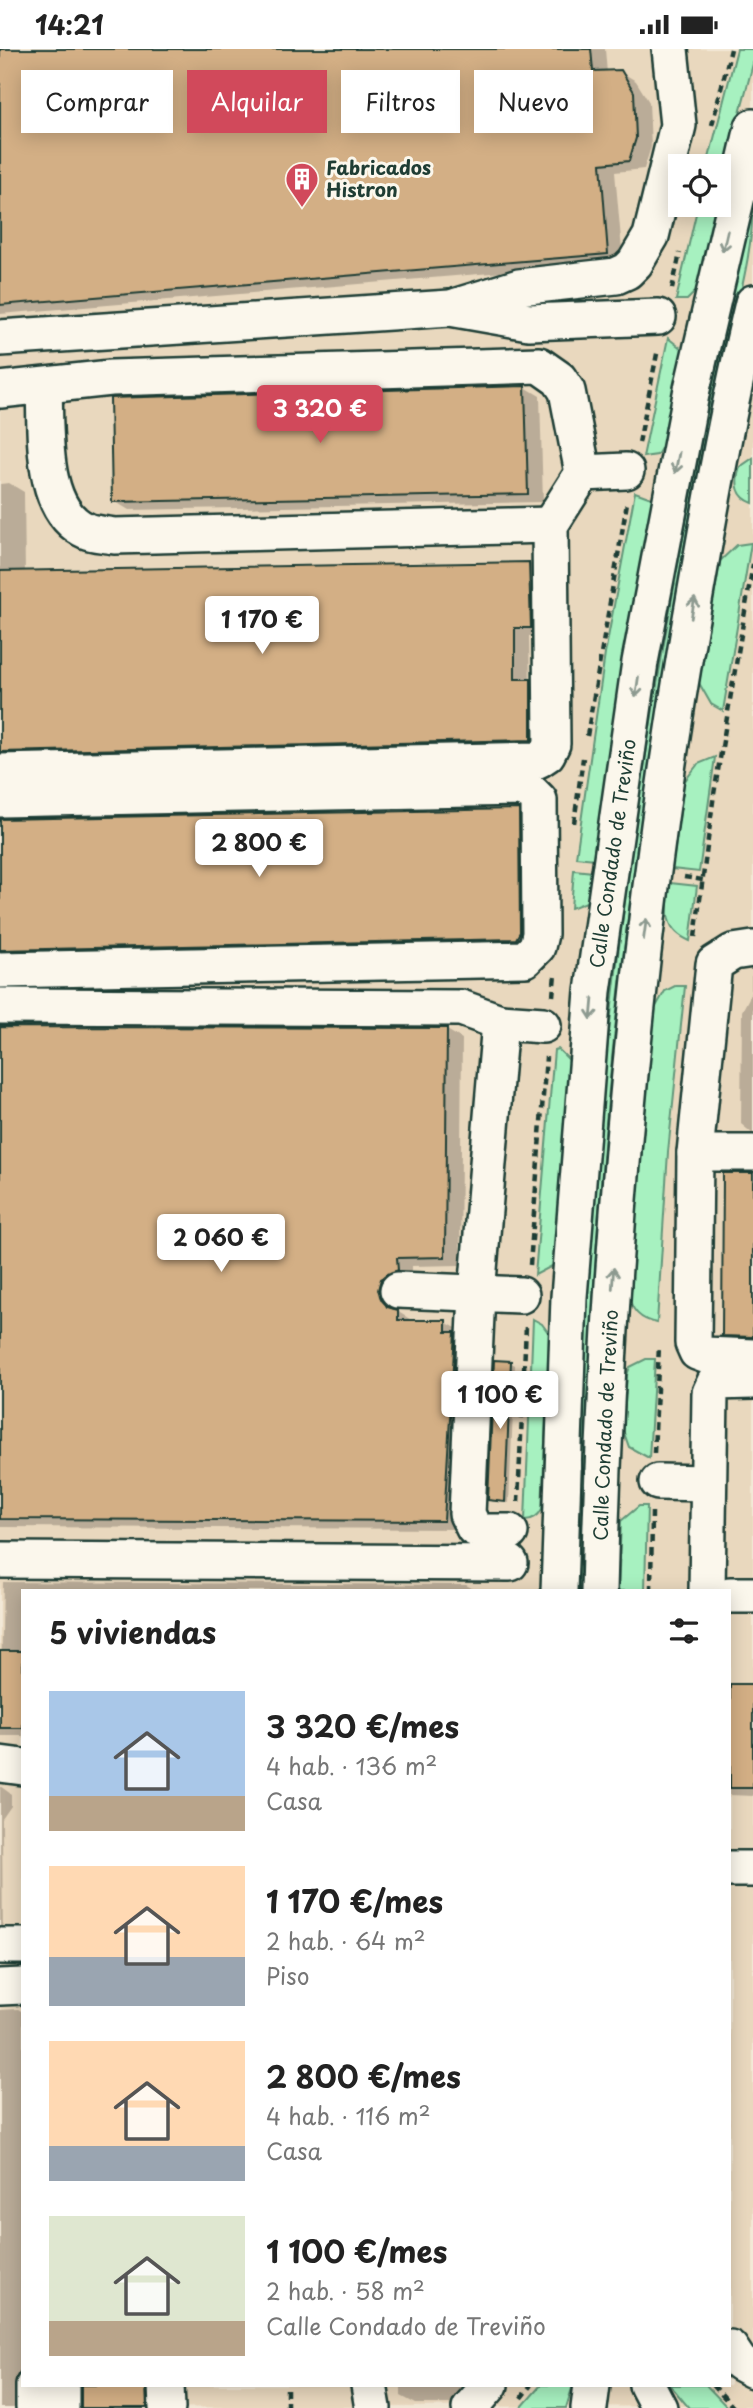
<!DOCTYPE html>
<html lang="es">
<head>
<meta charset="utf-8">
<style>
  :root { --surface:#fff; --page:#f2f2f2; --text:#222; --muted:#767676; --accent:#d1495b }
  body { margin:0; font-family:"Playpen Sans",sans-serif; background:var(--page); color:var(--text); height:100vh; display:flex; flex-direction:column; font-size:26px; white-space:nowrap }
  * { box-sizing:border-box; margin:0 }
  p { font-size:23px; color:var(--muted) }
  .icon { flex:none; width:38px; height:38px; fill:none; stroke:currentColor; stroke-width:2; stroke-linecap:round; stroke-linejoin:round }
  .map { position:relative; flex:1; overflow:hidden }
  .sheet { position:absolute; left:21px; top:1540px; width:710px; height:798px; display:flex; flex-direction:column; background:var(--surface); border-radius:0px; box-shadow:0 4px 18px #0003 }
  .sheet>* { flex:none }
  .guide { position:absolute; left:21px; top:21px; width:712px; height:63px; display:flex; gap:14px }
  .buttons { position:absolute; left:668px; top:105px; display:grid; gap:14px }
  .buttons a { display:grid; place-items:center; width:63px; height:63px; border-radius:0px; background:var(--surface); box-shadow:0 4px 18px #0003; font-size:35px }
  .price { position:absolute; translate:-50% -60px; padding:0 16px; border-radius:7px; background:#fff; color:#222; font-size:23px; line-height:46px; filter:drop-shadow(0 2px 4px #0008) }
  .price::after { content:''; position:absolute; left:50%; top:42px; width:21px; height:16px; margin-left:-10px; background:inherit; clip-path:polygon(0 0,100% 0,50% 100%) }
  .price.on { background:var(--accent); color:#fff }
  ul { padding:0; list-style:none }
  li { display:flex; align-items:center; gap:21px; height:175px; padding:0 28px }
  li span { display:grid; place-items:center; flex:none; width:196px; height:140px; border-radius:0px; color:#555 }
  li>.icon { margin-inline-start:auto }
  span .icon { width:84px; height:84px; fill:#fffc; stroke-width:1 }
  li b { font-size:30px }
  h2 { display:flex; justify-content:space-between; align-items:center; height:84px; padding:0 28px; font-size:30px }
  .pill { padding:0 24px; border-radius:0px; background:var(--surface); box-shadow:0 4px 18px #0003; font-size:24px; line-height:63px }
  .pill.on { background:var(--accent); color:#fff }
  .status { display:flex; justify-content:space-between; align-items:center; height:49px; padding:0 35px; background:var(--surface); direction:ltr }
  .status svg { height:19px; fill:currentColor }
  .map>svg:first-child { display:block }
</style>
</head>
<body>
<div class="status"><b>14:21</b><svg viewBox="0 0 49 12"><path d="M0 12V9h3v3zM5 12V6h3v6zM10 12V3h3v9zM15 12V0h3v12zM26 1h20v11H26zM47 4h2v5h-2z"/></svg></div>
<div class="map">
<svg width="753" height="2359" viewBox="0 0 753 2359">
  <rect width="100%" height="100%" fill="#f3e9d7"/>
  <filter id="ink" filterUnits="userSpaceOnUse"><feTurbulence type="fractalNoise" baseFrequency=".0143" numOctaves="2"/><feDisplacementMap in="SourceGraphic" scale="14" xChannelSelector="R" yChannelSelector="G"/><feConvolveMatrix kernelMatrix="1 2 1 2 8 2 1 2 1" color-interpolation-filters="sRGB"/></filter>
  <g filter="url(#ink)">
    <path fill="#e9d8be" fill-rule="evenodd" d="M0,0H753V2357L0,2359ZM681,117H719V156H681ZM23,1542H730V2336H23Z"/>
    <g fill="#a7f1c0" stroke="#63977a" stroke-width="2">
      <path d="M737,0H753V15L719,142V117H707Z"/>
      <path d="M753,153C753,211 733,268 723,326C698,457 672,589 650,721C605,990 588,1269 582,1542H575C581,1368 587,1194 605,1021C635,728 687,440 753,153Z"/>
      <path d="M698,156H716L696,242L687,251H676Z"/>
      <path d="M668,289L682,300V306L663,396L657,406L643,408Z"/>
      <path d="M753,409V454C736,448 735,433 740,418Z"/>
      <path d="M635,443L654,450L634,549L595,810L576,808L605,605Z"/>
      <path d="M751,494L723,662L711,655L699,634L720,512L737,496Z"/>
      <path d="M715,708L699,823L672,820L684,733L698,715Z"/>
      <path d="M574,821L593,823L589,852L571,859Z"/>
      <path d="M670,834L697,837L690,892C662,880 667,860 670,834Z"/>
      <path d="M675,937H685L668,1103L657,1274C641,1271 631,1262 629,1246L654,961L665,942Z"/>
      <path d="M558,1000L570,1012L554,1216L535,1226L554,1001Z"/>
      <path d="M533,1270L542,1275L550,1286L542,1460C538,1468 533,1471 525,1471Z"/>
      <path d="M646,1310H655L649,1409L629,1398L623,1381L627,1326L630,1318Z"/>
      <path d="M639,1457H647L645,1542H618L621,1472Z"/>
      <path d="M541,2336H573L566,2359H521Z"/>
      <path d="M670,2336H706L728,2359H689Z"/>
    </g>
    <g fill="#0003">
      <path d="M0,0H605L607,24L621,23L636,32L649,53L651,98L644,120L615,123L623,213L0,265Z"/>
      <path d="M525,338L540,347L543,453L129,461L114,452Z"/>
      <path d="M9,434L24,443L25,524L529,514L544,523L546,586L529,587L530,632L546,641V699L0,714V435Z"/>
      <path d="M518,762L534,771L532,898L0,914V772Z"/>
      <path d="M751,927H753V1085L741,1075L742,962L751,945Z"/>
      <path d="M0,980L447,981L462,990L460,1216L412,1217V1230L393,1251L400,1264L413,1272L445,1273L460,1281L459,1480L0,1478Z"/>
      <path d="M753,1126V1295L739,1294L723,1286Z"/>
      <path d="M510,1313L515,1316L509,1454L490,1450Z"/>
      <path d="M3,1533L466,1536L477,1542H23V1687H0Z"/>
      <path d="M730,1637H753V1747L730,1746Z"/>
      <path d="M0,1737L11,1745V1757L2,1770L3,1890L0,1893Z"/>
      <path d="M18,1960L23,1963V2336L30,2359H0V1961Z"/>
      <path d="M83,2336H165L162,2359H83Z"/>
      <path d="M401,2336H486L456,2355H416L401,2347Z"/>
    </g>
    <g fill="#d3af85" stroke="#1f3d34" stroke-width="2">
      <path d="M0,0H591L593,22L621,21L634,43L636,89L629,112L601,115L608,205L0,256Z"/>
      <path d="M525,337L528,445L112,453L110,349Z"/>
      <path d="M529,513L531,579H515V630H531V691L0,703V522Z"/>
      <path d="M519,760L520,883L516,890L0,901V770Z"/>
      <path d="M0,978L447,979L445,1208L397,1209L398,1221L381,1230L378,1241L387,1258L398,1261V1271H446V1283H455L444,1472L0,1470Z"/>
      <path d="M723,1124H753V1288L722,1287Z"/>
      <path d="M494,1311L511,1312L505,1453L488,1451Z"/>
      <rect x="0" y="1602" width="23" height="77"/>
      <rect x="730" y="1635" width="23" height="104"/>
      <path d="M81,2336H146L147,2359H81Z"/>
    </g>
    <g fill="none" stroke-linecap="round" stroke-linejoin="round">
      <defs>
        <g id="minor">
          <path d="M457,257L519,238L616,227L627,222L635,214L651,187L678,76L670,0"/>
          <path d="M0,289L450,259L529,273L658,268"/>
          <path d="M44,338C46,380 39,462 87,482C94,485 105,485 114,487L550,476"/>
          <path d="M0,341L111,329L539,316L559,330L567,342L583,424L550,476L552,695L547,705L538,711L0,723"/>
          <path d="M583,424L626,422"/>
          <path d="M0,750L520,739L532,744L539,751L540,885L537,898L525,910L0,921"/>
          <path d="M0,957L461,959L500,973"/>
          <path d="M695,1104L714,915L733,903L753,900"/>
          <path d="M753,1104H695L693,1294L697,1303L705,1306L753,1308"/>
          <path d="M398,1241L521,1246"/>
          <path d="M658,1433L708,1434"/>
          <path d="M510,1483H484L474,1479L467,1465L477,1244L500,973L543,976"/>
          <path d="M0,1511L510,1514"/>
          <path id="s1" d="M559,1542L569,1248L593,942L640,613L692,340L753,78"/>
          <path id="s2" d="M599,1542C607,1219 635,898 689,581C708,471 727,362 753,254"/>
          <path d="M707,1542L710,1344L715,1333L753,1332"/>
          <path d="M730,1546H753"/>
          <path d="M0,1715L23,1718"/>
          <path d="M730,1820H753"/>
          <path d="M0,1897H23"/>
          <path d="M0,1938L23,1937"/>
          <path d="M730,2299L740,2314L753,2321"/>
          <path d="M34,2336V2359"/>
          <path d="M166,2336L167,2359"/>
          <path d="M369,2336L373,2359"/>
          <path d="M647,2336L659,2359"/>
          <path d="M61,2359V2336"/>
          <path d="M470,2359L490,2336"/>
          <path d="M589,2359L592,2336"/>
        </g>
      </defs>
      <use href="#minor" stroke="#1f3d34" stroke-width="40"/>
      <g stroke="#1f3d34" stroke-width="4.5" stroke-dasharray="7 5" stroke-linecap="butt">
        <path d="M712,76L731,0"/>
        <path d="M672,240L680,204"/>
        <path d="M639,394L658,300"/>
        <path d="M587,687L627,454"/>
        <path d="M574,774L583,709"/>
        <path d="M684,828L703,831"/>
        <path d="M695,888L714,745L753,515"/>
        <path d="M553,947L555,925"/>
        <path d="M530,1216L546,1008"/>
        <path d="M654,1404L659,1297"/>
        <path d="M518,1453L526,1277"/>
        <path d="M651,1542L652,1462"/>
        <path d="M713,2336L734,2359"/>
        <path d="M521,2349L531,2336"/>
        <path d="M287,2359V2336"/>
      </g>
      <use href="#minor" stroke="#fbf7ec" stroke-width="35"/>
    </g>
    <defs><path id="oneway-shaft" d="M-6 0H5M1.5-3L5.5 0L1.5 3" fill="none" stroke-width="1.6" stroke-linecap="round" stroke-linejoin="round" transform="scale(1.75)"/></defs>
    <g stroke="#8d9a90">
      <use href="#oneway-shaft" transform="translate(725 192) rotate(103)"/>
      <use href="#oneway-shaft" transform="translate(677 414) rotate(101)"/>
      <use href="#oneway-shaft" transform="translate(693 559) rotate(-80)"/>
      <use href="#oneway-shaft" transform="translate(637 638) rotate(98)"/>
      <use href="#oneway-shaft" transform="translate(645 880) rotate(-82)"/>
      <use href="#oneway-shaft" transform="translate(592 960) rotate(95)"/>
      <use href="#oneway-shaft" transform="translate(613 1229) rotate(-86)"/>
    </g>
  </g>
  <defs>
    <symbol id="building-pin" viewBox="-11 -11 22 30"><path d="M0 17L-7.5 6A9.5 9.5 0 1 1 7.5 6Z" fill="#d1495b" stroke="#fbf7ec"/><path d="M-4-6H4V6H1V3H-1V6H-4ZM-2.5-4.3h1.7v1.8h-1.7ZM.8-4.3h1.7v1.8H.8ZM-2.5-1h1.7V.8h-1.7ZM.8-1h1.7V.8H.8Z" fill="#fff"/></symbol>
  </defs>
  <g fill-rule="evenodd">
    <use href="#building-pin" x="283" y="111" width="38" height="52"/>
  </g>
  <g text-anchor="middle" stroke-width="6" stroke-linejoin="round" paint-order="stroke">
    <g font-size="19" font-weight="bold" fill="#1f3d34" stroke="#fbf7ec" text-anchor="start">
      <text x="326" y="126">Fabricados<tspan x="326" dy="22">Histron</tspan></text>
    </g>
    <g font-size="19" fill="#1f3d34" stroke="#fbf7ec">
      <text dy="7" stroke="none"><textPath href="#s1" startOffset="740">Calle Condado de Treviño</textPath></text>
      <text dy="7" stroke="none"><textPath href="#s2" startOffset="166">Calle Condado de Treviño</textPath></text>
    </g>
  </g>
</svg>
<div class="buttons">
<a><svg class="icon" aria-label="locate" viewBox="0 0 24 24"><circle cx="12" cy="12" r="6"/><path d="M12 2v4M12 18v4M2 12h4M18 12h4"/></svg></a>
</div>
<b class="price on" style="left:320px;top:396px">3 320 €</b>
<b class="price" style="left:262px;top:607px">1 170 €</b>
<b class="price" style="left:259px;top:830px">2 800 €</b>
<b class="price" style="left:221px;top:1225px">2 060 €</b>
<b class="price" style="left:500px;top:1382px">1 100 €</b>
<div class="guide">
<a class="pill">Comprar</a>
<a class="pill on">Alquilar</a>
<a class="pill">Filtros</a>
<a class="pill">Nuevo</a>
</div>
<section class="sheet">
<h2>5 viviendas<svg class="icon" aria-label="filters" viewBox="0 0 24 24"><path d="M4 7h16M4 17h16"/><circle cx="9" cy="7" r="2"/><circle cx="15" cy="17" r="2"/></svg></h2>
<ul>
<li><span style="background:linear-gradient(#a9c7e8 75%,#b9a48a 0)"><svg class="icon" aria-label="home" viewBox="0 0 24 24"><path d="M3 11l9-7 9 7M6 9v11h12V9"/></svg></span><div><b>3 320 €/mes</b><p>4 hab. · 136 m²</p><p>Casa</p></div></li>
<li><span style="background:linear-gradient(#ffd9b3 65%,#9aa5b1 0)"><svg class="icon" aria-label="home" viewBox="0 0 24 24"><path d="M3 11l9-7 9 7M6 9v11h12V9"/></svg></span><div><b>1 170 €/mes</b><p>2 hab. · 64 m²</p><p>Piso</p></div></li>
<li><span style="background:linear-gradient(#ffd9b3 75%,#9aa5b1 0)"><svg class="icon" aria-label="home" viewBox="0 0 24 24"><path d="M3 11l9-7 9 7M6 9v11h12V9"/></svg></span><div><b>2 800 €/mes</b><p>4 hab. · 116 m²</p><p>Casa</p></div></li>
<li><span style="background:linear-gradient(#dfe7d0 75%,#b9a48a 0)"><svg class="icon" aria-label="home" viewBox="0 0 24 24"><path d="M3 11l9-7 9 7M6 9v11h12V9"/></svg></span><div><b>1 100 €/mes</b><p>2 hab. · 58 m²</p><p>Calle Condado de Treviño</p></div></li>
</ul>
</section>
</div>
</body>
</html>
